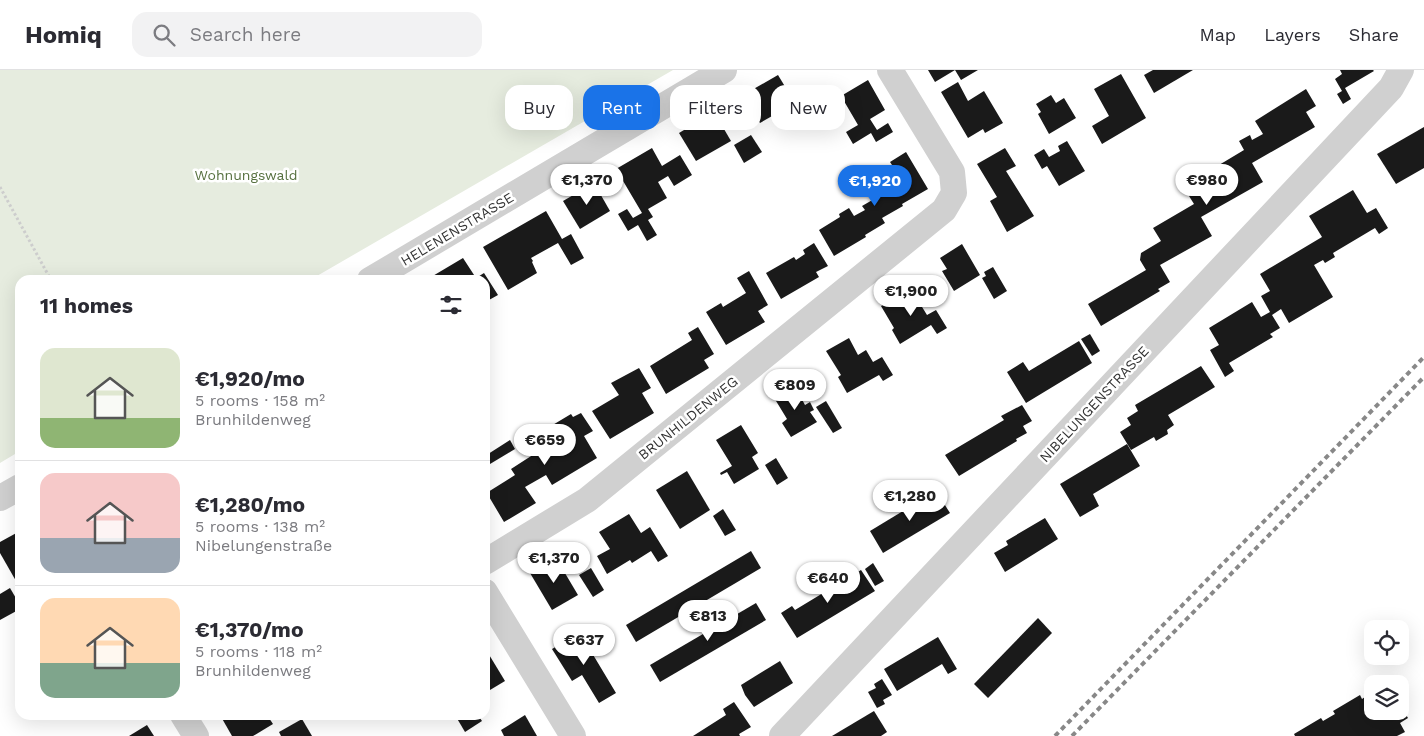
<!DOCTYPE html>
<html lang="en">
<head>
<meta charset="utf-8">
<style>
  :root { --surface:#fff; --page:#f2f2f3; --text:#2b2b33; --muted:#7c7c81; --line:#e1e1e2; --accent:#1a73e8 }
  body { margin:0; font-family:"Work Sans",sans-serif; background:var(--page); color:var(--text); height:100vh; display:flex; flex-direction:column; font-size:19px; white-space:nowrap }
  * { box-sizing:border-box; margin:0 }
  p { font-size:16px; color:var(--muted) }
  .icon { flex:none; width:28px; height:28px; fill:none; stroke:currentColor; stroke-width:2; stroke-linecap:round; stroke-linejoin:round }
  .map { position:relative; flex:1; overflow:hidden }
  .drawer { position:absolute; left:15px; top:205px; width:475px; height:445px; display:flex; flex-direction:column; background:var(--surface); border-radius:15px; box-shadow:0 5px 20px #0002 }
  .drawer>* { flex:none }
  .top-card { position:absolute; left:505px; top:15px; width:475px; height:45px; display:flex; gap:10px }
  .tools { position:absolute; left:1364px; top:550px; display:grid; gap:10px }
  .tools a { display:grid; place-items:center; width:45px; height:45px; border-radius:10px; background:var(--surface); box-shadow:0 5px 20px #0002; font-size:25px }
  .price { position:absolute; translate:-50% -42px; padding:0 11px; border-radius:18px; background:#fff; color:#222; font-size:16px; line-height:32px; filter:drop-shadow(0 1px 2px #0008) }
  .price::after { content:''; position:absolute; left:50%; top:30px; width:15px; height:11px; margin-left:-8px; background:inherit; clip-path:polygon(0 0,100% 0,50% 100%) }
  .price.active { background:var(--accent); color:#fff }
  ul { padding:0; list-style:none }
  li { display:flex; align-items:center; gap:15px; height:125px; padding:0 25px }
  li+li { border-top:1px solid var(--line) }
  li span { display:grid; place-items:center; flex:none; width:140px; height:100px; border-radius:15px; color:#555 }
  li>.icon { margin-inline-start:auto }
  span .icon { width:60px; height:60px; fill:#fffc; stroke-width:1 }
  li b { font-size:21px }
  h2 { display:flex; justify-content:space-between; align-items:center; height:60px; padding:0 25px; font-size:21px }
  .tag { padding:0 18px; border-radius:15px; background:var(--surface); box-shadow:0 5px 20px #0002; font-size:18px; line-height:45px }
  .tag.active { background:var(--accent); color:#fff }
  header { display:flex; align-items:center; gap:30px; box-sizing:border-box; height:70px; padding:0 25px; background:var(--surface); border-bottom:1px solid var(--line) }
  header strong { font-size:24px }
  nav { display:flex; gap:28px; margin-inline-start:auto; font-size:18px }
  .search { width:350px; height:45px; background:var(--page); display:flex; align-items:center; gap:12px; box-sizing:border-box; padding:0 18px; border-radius:15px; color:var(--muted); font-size:19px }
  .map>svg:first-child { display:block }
</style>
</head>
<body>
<header>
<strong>Homiq</strong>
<div class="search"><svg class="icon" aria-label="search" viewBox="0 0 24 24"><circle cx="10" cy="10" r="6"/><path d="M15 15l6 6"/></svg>Search here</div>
<nav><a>Map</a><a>Layers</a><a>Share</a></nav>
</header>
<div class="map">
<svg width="1424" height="666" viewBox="0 0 1424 666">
  <rect width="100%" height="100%" fill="#fff"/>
  <path fill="#e6ecdf" d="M0,0H673L310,210H20V381L0,393Z"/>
  <g fill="#1a1a1a">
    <path d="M928,0H978L961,10L955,0L935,12Z"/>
    <path d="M1153,0H1193L1154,23L1144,5Z"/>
    <path d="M1340,0H1373L1374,1L1345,18L1351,29L1343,34L1337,24L1342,21L1335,9L1342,4Z"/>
    <path d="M1121,4L1146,48L1102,74L1092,56L1109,46L1094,19Z"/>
    <path d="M778,5L795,33L760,53L743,25Z"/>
    <path d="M868,10L885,40L870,49L877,60L888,53L893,62L876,72L871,63L853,74L846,62L858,55L841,26Z"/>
    <path d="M958,12L968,31L984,21L1003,53L985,63L983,59L968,68L941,22Z"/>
    <path d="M1306,19L1316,36L1306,42L1315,57L1252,93L1263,112L1201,147L1212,166L1160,195L1170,212L1158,219L1160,221L1101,256L1088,234L1146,200L1140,190L1141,183L1161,171L1153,158L1194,134L1189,126L1210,114L1204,104L1244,80L1239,71L1250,65L1252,70L1263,64L1255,51Z"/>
    <path d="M809,23L819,41L809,46L798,29Z"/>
    <path d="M1051,25L1056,33L1064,28L1076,48L1049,64L1038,44L1041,42L1036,34Z"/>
    <path d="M714,42L731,71L696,91L679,63Z"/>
    <path d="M1424,57V98L1396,114L1377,84Z"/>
    <path d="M751,65L762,82L744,93L734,75Z"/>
    <path d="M1067,71L1085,101L1059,116L1047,96L1042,99L1034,85L1044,79L1049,87L1060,81L1058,76Z"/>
    <path d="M652,78L662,96L680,85L692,105L674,116L668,106L658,112L667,128L648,139L653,147L648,150L657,165L647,171L638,155L628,161L618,144L627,139L633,148L642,143L616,99Z"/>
    <path d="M1005,78L1016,96L1006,101L1034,146L1007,162L990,131L997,127L977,94Z"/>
    <path d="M906,82L928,119L902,134L903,136L882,148L885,153L865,165L866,167L834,186L819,160L840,147L839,144L849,138L854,146L865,140L862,136L881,125L876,117L898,104L890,92Z"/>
    <path d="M594,113L610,141L580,159L563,131Z"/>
    <path d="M1353,120L1367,143L1376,138L1388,158L1379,164L1375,158L1333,183L1335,187L1325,193L1323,190L1314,195L1333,227L1289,253L1281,239L1272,245L1280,258L1270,264L1273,267L1229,293L1234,301L1225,307L1210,280L1219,275L1209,258L1252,232L1261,247L1270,242L1261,226L1270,221L1260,204L1322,167L1309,146Z"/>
    <path d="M546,141L562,169L571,164L584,188L571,195L558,173L531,188L533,191L532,192L537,203L508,220L483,177Z"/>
    <path d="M814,173L828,196L816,202L819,207L781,229L766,203L794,187L796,190L805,184L803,180Z"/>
    <path d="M962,174L980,205L954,221L942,201L947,199L940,188Z"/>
    <path d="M463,188L476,208L484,203L498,225L489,230L485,223V210H426Z"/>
    <path d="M993,197L1007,221L994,229L982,208L986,206L984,202Z"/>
    <path d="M749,201L768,235L758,241L765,252L726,275L706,242L721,233L723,237L746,223L737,208Z"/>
    <path d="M911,219L927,245L936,240L947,258L937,264L931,255L900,274L892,260L894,258L881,236Z"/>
    <path d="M698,257L714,284L704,290L709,298L666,324L650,296L692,270L688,263Z"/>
    <path d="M1090,264L1100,281L1092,286L1081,269Z"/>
    <path d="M849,268L858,285L866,280L873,292L882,287L893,305L883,311L879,305L847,323L838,307L841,305L826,281Z"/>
    <path d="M1079,271L1092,293L1026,333L1007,302L1023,292L1029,301Z"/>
    <path d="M1201,296L1215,317L1168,345L1174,355L1167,360L1168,364L1156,371L1154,367L1131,380L1120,362L1131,355L1127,348L1138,341L1135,335Z"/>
    <path d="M639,298L651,318L642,323L654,343L610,369L592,341L619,325L611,313Z"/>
    <path d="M793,313L805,335L810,332L814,340L810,342L817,352L791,367L782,353L787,349L773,326Z"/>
    <path d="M826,331L842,358L833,363L816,337Z"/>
    <path d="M1022,335L1032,351L1023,356L1027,363L1016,369L1017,371L959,406L945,385L1004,350L1001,346Z"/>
    <path d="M581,343L593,361L584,366L597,388L552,415L546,405L525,417L536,433L504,452L485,420L488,422L515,405L511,399L559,368L551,356L571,344L573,347Z"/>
    <path d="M741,355L758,383L752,387L759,399L734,414L727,402L721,405L720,403L732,396L716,370Z"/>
    <path d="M510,370L515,379L485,397V386Z"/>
    <path d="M1127,374L1140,396L1093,424L1099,436L1080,447L1060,414Z"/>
    <path d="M776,388L788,408L777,415L765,395Z"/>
    <path d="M687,401L710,440L680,459L656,420Z"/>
    <path d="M936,421L950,443L883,483L870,461Z"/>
    <path d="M723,439L736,460L725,466L713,446Z"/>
    <path d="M629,444L641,463L650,457L668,486L658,492L651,481L632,493L630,490L607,504L597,486L610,479L599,462Z"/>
    <path d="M1045,448L1058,469L1005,502L994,483L1008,475L1006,471Z"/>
    <path d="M20,461V508L16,511L0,483V472Z"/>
    <path d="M751,481L761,498L636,572L626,555Z"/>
    <path d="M556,488L578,525L552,540L530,503Z"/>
    <path d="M873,493L884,511L875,516L865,499Z"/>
    <path d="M591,498L604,520L593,527L579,505Z"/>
    <path d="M861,500L875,521L797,568L781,543L792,536L795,540Z"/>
    <path d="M10,518L20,535V539L0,550V524Z"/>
    <path d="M756,533L766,550L660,612L650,595Z"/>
    <path d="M1038,548L1052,563L988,628L974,614Z"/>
    <path d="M580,563L616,623L599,633L582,605L572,611L552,579Z"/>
    <path d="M938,567L957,599L948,604L942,594L897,621L884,599Z"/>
    <path d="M485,578L505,611L485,623Z"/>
    <path d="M780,591L793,613L754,637L745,625L741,615Z"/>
    <path d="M882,609L892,625L883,630L885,634L877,638L868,622L876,618L874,614Z"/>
    <path d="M1372,622V641H1400V635L1408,648L1400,653L1405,662L1397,666H1295L1294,664L1321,648L1323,651L1335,644L1333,641L1360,625L1362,629Z"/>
    <path d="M734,632L751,657L739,664L740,666H693L726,645L723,639Z"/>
    <path d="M874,641L887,662L881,666H832Z"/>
    <path d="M220,645H267L273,654L253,666H232Z"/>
    <path d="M455,645H478L482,651L465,662Z"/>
    <path d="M525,645L537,666H504L501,660Z"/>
    <path d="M302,649L312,666H281L279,662Z"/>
    <path d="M147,655L154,666H129Z"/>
  </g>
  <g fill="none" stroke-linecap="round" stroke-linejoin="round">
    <path stroke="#cdcdcd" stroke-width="3" stroke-dasharray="2.5 2.5" stroke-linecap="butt" d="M0,117L51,210"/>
    <g stroke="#d0d0d0" stroke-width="26">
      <path d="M370,210L724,0"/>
      <path d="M0,428L20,417"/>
      <path d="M485,492L587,430L944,140L954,123L952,102L890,0"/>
      <path d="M485,522L573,666"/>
      <path d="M183,645L196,666"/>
      <path d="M782,666L1391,18L1401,0"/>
    </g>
    <g stroke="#888" stroke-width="4" stroke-dasharray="5 4" stroke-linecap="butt">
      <path d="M1055,666L1424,287"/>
      <path d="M1072,666L1424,307"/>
    </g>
  </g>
  <g text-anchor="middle" stroke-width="5" stroke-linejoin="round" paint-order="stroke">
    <g font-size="14" fill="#56703f" stroke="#fff">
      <text x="246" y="110">Wohnungswald</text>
    </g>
    <g font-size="14" fill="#333" stroke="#fff">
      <text transform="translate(457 159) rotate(-31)" y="5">HELENENSTRASSE</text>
      <text transform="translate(1094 334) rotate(-47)" y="5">NIBELUNGENSTRASSE</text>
      <text transform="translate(688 348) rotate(-39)" y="5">BRUNHILDENWEG</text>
    </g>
  </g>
</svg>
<div class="tools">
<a><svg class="icon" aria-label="locate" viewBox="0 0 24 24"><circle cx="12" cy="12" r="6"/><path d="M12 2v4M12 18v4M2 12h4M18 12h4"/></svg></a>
<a><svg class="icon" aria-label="layers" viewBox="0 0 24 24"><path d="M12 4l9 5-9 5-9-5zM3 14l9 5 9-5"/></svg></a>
</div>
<b class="price" style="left:587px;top:136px">€1,370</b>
<b class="price" style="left:1207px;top:136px">€980</b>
<b class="price active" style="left:875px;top:137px">€1,920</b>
<b class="price" style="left:911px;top:247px">€1,900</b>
<b class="price" style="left:795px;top:341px">€809</b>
<b class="price" style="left:545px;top:396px">€659</b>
<b class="price" style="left:910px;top:452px">€1,280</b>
<b class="price" style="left:554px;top:514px">€1,370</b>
<b class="price" style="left:828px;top:534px">€640</b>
<b class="price" style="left:708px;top:572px">€813</b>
<b class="price" style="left:584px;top:596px">€637</b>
<div class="top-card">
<a class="tag">Buy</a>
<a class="tag active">Rent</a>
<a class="tag">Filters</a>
<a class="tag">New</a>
</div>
<section class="drawer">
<h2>11 homes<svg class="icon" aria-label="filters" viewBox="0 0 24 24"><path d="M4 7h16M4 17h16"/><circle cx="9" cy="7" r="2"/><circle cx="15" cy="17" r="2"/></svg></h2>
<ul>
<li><span style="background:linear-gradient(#dfe7d0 70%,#8fb573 0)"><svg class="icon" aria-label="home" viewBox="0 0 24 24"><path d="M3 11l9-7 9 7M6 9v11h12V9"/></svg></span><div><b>€1,920/mo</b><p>5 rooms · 158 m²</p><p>Brunhildenweg</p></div></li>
<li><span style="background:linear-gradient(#f6c9c9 65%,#9aa5b1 0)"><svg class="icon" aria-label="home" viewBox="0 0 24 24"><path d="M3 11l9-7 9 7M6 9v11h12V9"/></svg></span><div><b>€1,280/mo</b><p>5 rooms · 138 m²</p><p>Nibelungenstraße</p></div></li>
<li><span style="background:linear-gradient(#ffd9b3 65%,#7fa58c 0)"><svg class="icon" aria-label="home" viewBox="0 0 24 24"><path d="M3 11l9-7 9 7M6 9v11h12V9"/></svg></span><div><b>€1,370/mo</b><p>5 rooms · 118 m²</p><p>Brunhildenweg</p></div></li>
</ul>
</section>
</div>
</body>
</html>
